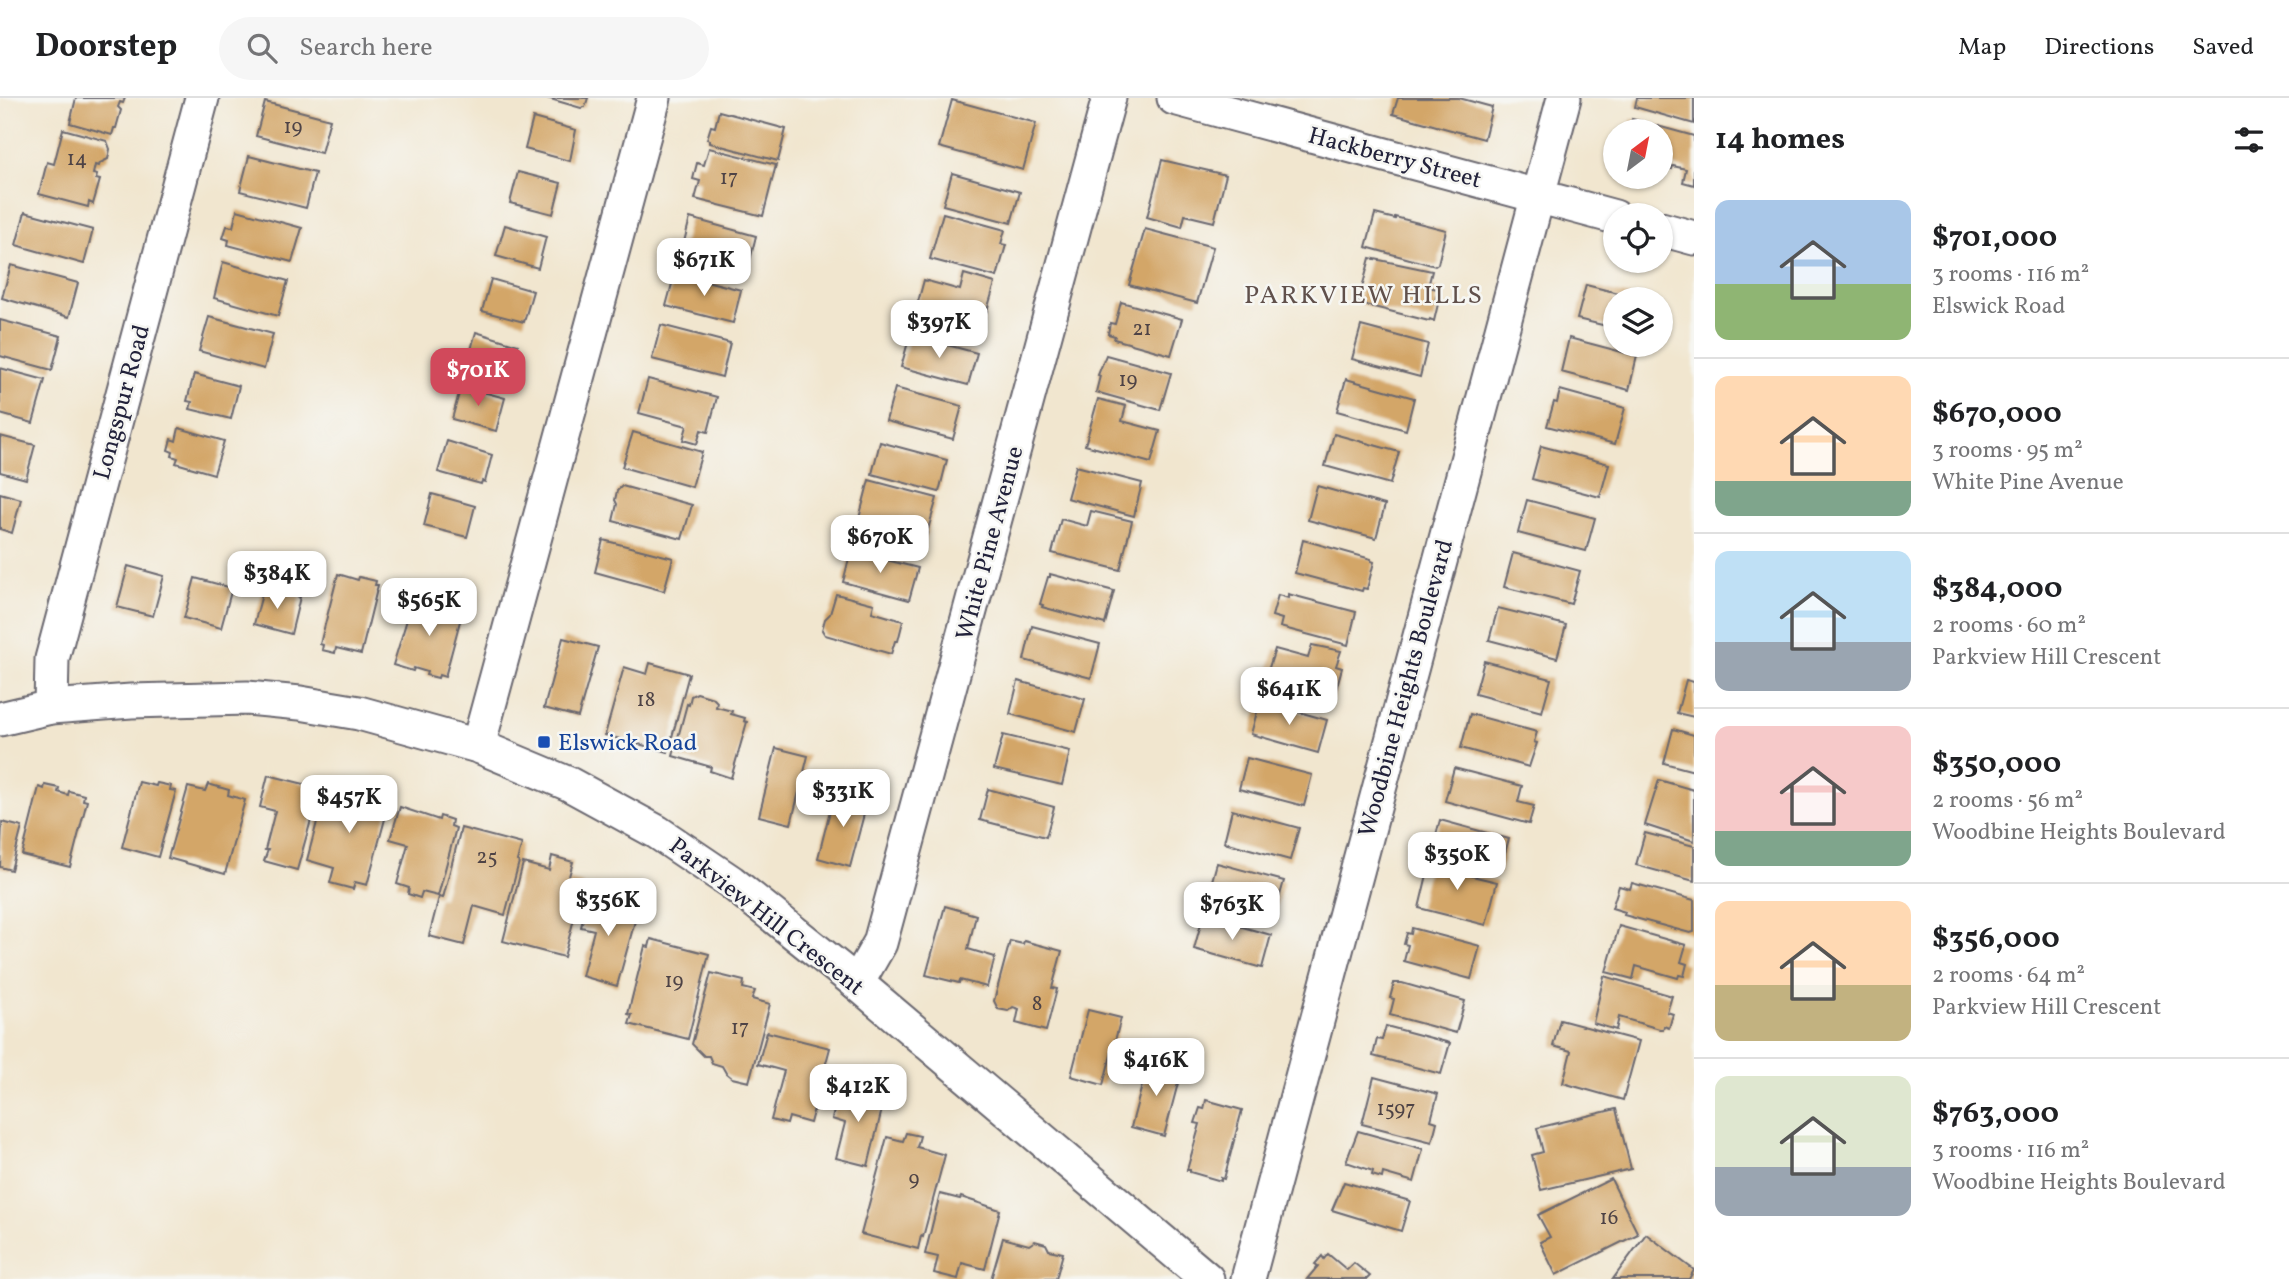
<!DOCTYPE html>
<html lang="en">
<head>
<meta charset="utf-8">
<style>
  :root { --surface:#fff; --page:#f6f6f6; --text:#202124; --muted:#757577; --line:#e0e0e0; --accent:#d1495b }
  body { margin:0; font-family:Vollkorn,serif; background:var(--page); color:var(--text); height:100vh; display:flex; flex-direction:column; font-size:26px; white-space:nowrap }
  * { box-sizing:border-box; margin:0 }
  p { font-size:23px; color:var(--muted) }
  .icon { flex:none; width:38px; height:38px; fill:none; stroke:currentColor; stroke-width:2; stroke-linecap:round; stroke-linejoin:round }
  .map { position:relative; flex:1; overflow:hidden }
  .panel { display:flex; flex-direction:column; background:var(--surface); width:595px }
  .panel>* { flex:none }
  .needle { width:46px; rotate:32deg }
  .buttons { position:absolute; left:1603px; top:21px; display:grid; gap:14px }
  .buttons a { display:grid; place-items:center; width:70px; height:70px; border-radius:50%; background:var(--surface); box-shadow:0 2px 5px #0004; font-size:35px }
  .price { position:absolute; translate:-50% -60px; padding:0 16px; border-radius:14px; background:#fff; color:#222; font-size:23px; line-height:46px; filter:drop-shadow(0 2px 4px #0008) }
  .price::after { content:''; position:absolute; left:50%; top:42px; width:21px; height:16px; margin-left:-10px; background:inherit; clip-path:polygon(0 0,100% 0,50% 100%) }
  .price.on { background:var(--accent); color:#fff }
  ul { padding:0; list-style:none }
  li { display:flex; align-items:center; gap:21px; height:175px; padding:0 21px }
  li+li { border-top:2px solid var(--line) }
  li span { display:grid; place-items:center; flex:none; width:196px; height:140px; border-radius:14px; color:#555 }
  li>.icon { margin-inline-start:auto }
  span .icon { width:84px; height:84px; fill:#fffc; stroke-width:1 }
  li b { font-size:30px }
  h2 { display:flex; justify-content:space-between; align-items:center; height:84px; padding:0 21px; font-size:30px }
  header { display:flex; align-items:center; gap:42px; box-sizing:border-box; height:98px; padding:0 35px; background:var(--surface); border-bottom:2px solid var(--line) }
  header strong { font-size:33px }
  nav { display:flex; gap:38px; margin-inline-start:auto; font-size:24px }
  .search { width:490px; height:63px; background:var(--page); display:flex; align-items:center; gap:18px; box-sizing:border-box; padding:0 24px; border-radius:38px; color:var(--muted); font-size:26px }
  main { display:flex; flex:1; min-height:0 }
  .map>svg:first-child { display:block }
</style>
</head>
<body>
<header>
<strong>Doorstep</strong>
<div class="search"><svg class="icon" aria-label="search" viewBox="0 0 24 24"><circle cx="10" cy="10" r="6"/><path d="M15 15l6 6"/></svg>Search here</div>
<nav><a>Map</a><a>Directions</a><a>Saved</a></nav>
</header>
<main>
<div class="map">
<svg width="1694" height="1181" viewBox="0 0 1694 1181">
  <rect width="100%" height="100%" fill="#f6f6f2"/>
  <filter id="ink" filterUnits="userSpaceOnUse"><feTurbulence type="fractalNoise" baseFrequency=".0143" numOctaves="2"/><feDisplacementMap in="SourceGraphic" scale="14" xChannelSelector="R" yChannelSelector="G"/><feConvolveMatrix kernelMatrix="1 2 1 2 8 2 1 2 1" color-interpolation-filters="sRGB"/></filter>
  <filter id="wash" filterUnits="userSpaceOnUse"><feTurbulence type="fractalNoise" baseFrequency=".00686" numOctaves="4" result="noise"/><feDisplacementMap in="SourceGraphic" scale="28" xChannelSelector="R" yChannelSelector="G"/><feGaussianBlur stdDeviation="1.57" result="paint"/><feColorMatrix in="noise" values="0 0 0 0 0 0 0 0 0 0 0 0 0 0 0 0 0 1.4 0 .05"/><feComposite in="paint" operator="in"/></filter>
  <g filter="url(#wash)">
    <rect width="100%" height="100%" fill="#f1e6cf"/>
    <g id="blocks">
      <g fill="#d3a668">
        <path d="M76,0H125L123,5L120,4L118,9L121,12L116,30H114L112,37L70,25Z"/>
        <path d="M547,0H588L585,9L581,10Z"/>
        <path d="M1398,0H1459L1492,9L1484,41L1393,16Z"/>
        <path d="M1637,0H1694V26L1635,9Z"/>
        <path d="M952,2L1036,25L1023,72L939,49Z"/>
        <path d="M265,4L330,21L321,55L256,38Z"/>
        <path d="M719,13L786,31L778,63L710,45V42L707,41L711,28L715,29Z"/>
        <path d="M533,20L576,32L570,63L525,51Z"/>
        <path d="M1632,21L1694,38V87L1683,84L1686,71L1673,68L1672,71L1661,68V33H1629Z"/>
        <path d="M63,31L107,43L110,51L108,61L100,65L99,68L95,67L93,76L97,77L96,81L100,82L93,106L89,104L88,109L39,96L47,64L54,66Z"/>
        <path d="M709,50L776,67L763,118L695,101L700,83L693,81L697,65L704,67Z"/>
        <path d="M249,58L315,75L306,110L240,93Z"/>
        <path d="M1162,62L1226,77L1214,124L1185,117L1182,129L1147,119Z"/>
        <path d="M518,74L561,85L553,116L510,105Z"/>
        <path d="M952,75L1020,94L1011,125L943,107Z"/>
        <path d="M237,112L302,130L292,164L228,147L229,142L223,140L227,128L233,129Z"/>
        <path d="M25,114L93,132L84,166L16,147Z"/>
        <path d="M943,115L1005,132L1001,146L1006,147L997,179L930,161Z"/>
        <path d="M1375,116L1395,121V119L1446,132L1438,166L1435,168L1366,149Z"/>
        <path d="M690,120L756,138L748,170L682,152Z"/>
        <path d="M505,127L546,139L538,170L496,158Z"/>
        <path d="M1145,131L1213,149L1197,205L1129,187Z"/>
        <path d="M1370,160L1432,173L1428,189L1438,191L1435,205L1438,206L1434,223L1430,221L1429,223L1358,205Z"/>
        <path d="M223,164L288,183L278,218L214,200Z"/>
        <path d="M11,167L78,185L69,219L2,200Z"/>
        <path d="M675,175L741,192L733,225L666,208Z"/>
        <path d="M964,176L995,185L981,233L915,215L924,182L960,192Z"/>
        <path d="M491,181L533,193L524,224L482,213Z"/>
        <path d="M1586,187L1638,200V201H1615V230L1577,221Z"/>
        <path d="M1121,204L1182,221L1171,257L1114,241L1115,238L1108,236L1110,225L1115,226Z"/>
        <path d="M209,219L273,236L264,271L199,253Z"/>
        <path d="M0,222L61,238L52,272L0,258Z"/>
        <path d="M661,227L730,245L722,279L652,261Z"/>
        <path d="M1361,228L1428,246L1420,279L1352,261Z"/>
        <path d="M476,234L518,247L510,278L467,266Z"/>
        <path d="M910,237L977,255L968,287L901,269Z"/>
        <path d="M1569,240L1637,258L1629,292L1561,274Z"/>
        <path d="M1106,257L1171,275L1160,312L1096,294L1100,278L1098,277Z"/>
        <path d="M0,270L45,282L33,325L0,316Z"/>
        <path d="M194,276L239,288L231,321L190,311L192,304L187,303Z"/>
        <path d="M648,281L717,299L708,334L701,332L697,346L683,342L687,328L639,315Z"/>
        <path d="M1346,281L1414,300L1406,332L1337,313Z"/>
        <path d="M461,288L505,300L496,333L452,321Z"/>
        <path d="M895,290L962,308L953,341L886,323Z"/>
        <path d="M1560,292L1625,310L1615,346L1547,328L1554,304L1557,305Z"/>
        <path d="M1098,301L1126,308L1122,323L1160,333L1151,365L1085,347Z"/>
        <path d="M179,330L224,343L214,376L176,365L178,360L172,358L173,354L168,352L171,341L176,343Z"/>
        <path d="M633,334L702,354L692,389L622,369Z"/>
        <path d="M1334,336L1399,354L1390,386L1325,368Z"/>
        <path d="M0,338L35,347L26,381L0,374Z"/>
        <path d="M447,343L492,357L485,384L482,383L481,386L438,374Z"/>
        <path d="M880,344L947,362L939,394L872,376Z"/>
        <path d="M1541,348L1609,366L1600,399L1532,381Z"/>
        <path d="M1076,368L1142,385L1134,418L1067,400Z"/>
        <path d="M869,382L937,400L923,449L856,432Z"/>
        <path d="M622,388L692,407L682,441L613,423L617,406L615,402L617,393Z"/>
        <path d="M1317,388L1385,407L1376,440L1308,422Z"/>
        <path d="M0,395L21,401L12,435L0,431Z"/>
        <path d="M432,396L475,408L467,439L424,428Z"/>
        <path d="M1527,402L1595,420L1586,453L1518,435Z"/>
        <path d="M1091,413L1132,423L1120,472L1052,455L1061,421L1087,428Z"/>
        <path d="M603,442L673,460L664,493L595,474Z"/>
        <path d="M1303,442L1371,461V463L1374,464L1367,491L1363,490L1362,493L1295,475Z"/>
        <path d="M851,453L918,470L909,502L843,484Z"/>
        <path d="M1513,455L1580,473L1571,506L1504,489Z"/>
        <path d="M128,468L164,478L153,518L117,509Z"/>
        <path d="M338,476L358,482L359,479L376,483L375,487H378L361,556L336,550L335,555L322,552L323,547L320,546Z"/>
        <path d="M1050,476L1114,493L1105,526L1042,509L1043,507L1040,506L1048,479H1050Z"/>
        <path d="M195,480L232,490L221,530L184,520Z"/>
        <path d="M264,489L300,499L291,536L254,526Z"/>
        <path d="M836,496L874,506L872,514L903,523L898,543H895L891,556L825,537L822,532L825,521L830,516Z"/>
        <path d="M1288,496L1356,514L1348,547L1280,529L1282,521L1272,518L1278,497L1288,500Z"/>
        <path d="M414,499L463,512L445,579L439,577L438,580L426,577L427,574L414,570L413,573L393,567Z"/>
        <path d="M1498,510L1566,527L1557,560L1489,542Z"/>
        <path d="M1032,528L1100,546L1091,580L1024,562Z"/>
        <path d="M563,540L598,549L578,619L544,610Z"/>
        <path d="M1312,547L1341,553L1336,568L1342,570L1333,602L1265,582L1275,551L1308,560Z"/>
        <path d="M1484,563L1551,581L1542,614L1475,596Z"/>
        <path d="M650,565L689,576L668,654L605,637L624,569L647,576Z"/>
        <path d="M1686,582L1694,584V619L1677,615Z"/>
        <path d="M1018,583L1085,601L1076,634L1010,616Z"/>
        <path d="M697,595L713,600L717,604L716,609L732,613L731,616L745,620L744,623L747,624L731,680L710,673L711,669L673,658L687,606L689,607L691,598Z"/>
        <path d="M1260,603L1327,622L1318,655L1251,636Z"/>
        <path d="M1470,616L1537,634L1534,644L1537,645L1529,669L1461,650Z"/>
        <path d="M1673,631L1694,637V673L1664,665Z"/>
        <path d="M1003,637L1070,653L1062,687L994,671Z"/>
        <path d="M776,650L808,658L791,726L759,718Z"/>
        <path d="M1247,660L1312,677L1304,708L1239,691Z"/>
        <path d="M1454,670L1522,688L1518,704L1534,708L1529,726L1445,703Z"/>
        <path d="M268,677L320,690L297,772L264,763L268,752H265L275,713L260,709Z"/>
        <path d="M1659,682L1694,692V743L1645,727Z"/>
        <path d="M139,684L156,688L157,685L171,688L170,692L176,693L158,759L122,749Z"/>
        <path d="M208,686L229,692L228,697L245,702L225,776L168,760L188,689L205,693Z"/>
        <path d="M45,687L59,690L58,694L68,697L69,693L84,697L83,702L87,703L70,769L22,757L39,689L44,691Z"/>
        <path d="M326,690L353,698L354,694L370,699L371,693L391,699L367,787L355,784L353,791L330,785L334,770L307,762Z"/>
        <path d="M988,691L1054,709L1046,739L980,722Z"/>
        <path d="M835,693L868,701L850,769L818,760Z"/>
        <path d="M400,709L439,722L440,718L452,722L451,728L456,730L438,798L422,794L420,800L408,796L409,790L397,786L408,746L390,741Z"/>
        <path d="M1232,712L1299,730L1290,762L1224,744Z"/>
        <path d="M1440,722L1509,741L1499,775L1431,756Z"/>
        <path d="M2,724L22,729L11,772L0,769Z"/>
        <path d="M461,730L522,746L517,763L519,764L505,817L474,808L464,847L429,838L439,799L443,800Z"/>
        <path d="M1645,735L1694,748V783L1636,767Z"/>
        <path d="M552,758L573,764L568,782L583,786L564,859L503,843L523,765L549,772Z"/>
        <path d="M1431,760L1474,771L1472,778L1497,784L1486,827L1419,810Z"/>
        <path d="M1217,765L1284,783L1275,815L1208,797Z"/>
        <path d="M1632,785L1694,802V834L1690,835L1624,817L1625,814L1612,810L1619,788L1630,791Z"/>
        <path d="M606,800L619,804L620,801L631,803L629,810L638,812L617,888L582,878L594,832L581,829L588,801L605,805Z"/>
        <path d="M945,808L976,817L968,851L995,859L987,889L960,882L959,885L926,877Z"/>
        <path d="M1203,818L1271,837L1262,870L1194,851Z"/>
        <path d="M1619,828L1686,847L1681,864L1687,866L1684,878L1679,877L1678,880L1636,868L1633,881L1606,874Z"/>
        <path d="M1412,830L1480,848L1471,881L1404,863L1408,847L1404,846L1407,835L1411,836Z"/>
        <path d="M651,841L709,856L688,941L629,926L632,917L628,916L645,848L649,849Z"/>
        <path d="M1010,843L1023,846L1024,843L1062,853L1052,890L1057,891L1046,933L1016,925L1019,911L1013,909L1008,913L998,911L994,903Z"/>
        <path d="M711,875L744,883L743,890L755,893L752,901L770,906L749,984L732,980L726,975L722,968L712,965L709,958H704L692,946Z"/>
        <path d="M1604,878L1672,898L1667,914L1673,916L1669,930L1664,928L1663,932L1619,919L1616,932L1593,925Z"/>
        <path d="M1394,885H1402L1465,903L1456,935L1390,917L1394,901L1390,900Z"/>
        <path d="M1088,912L1121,920L1103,987L1071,978Z"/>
        <path d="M1560,922L1639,943L1623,1002L1563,985L1571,953L1553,948Z"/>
        <path d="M1386,928L1450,945L1441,976L1373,958L1377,941L1382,942Z"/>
        <path d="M767,934L830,950L810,1025L789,1019L787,1026L771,1022L784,973L758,966Z"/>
        <path d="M1149,961L1182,970L1164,1038L1131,1029Z"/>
        <path d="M1374,979L1438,996L1431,1022L1437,1024L1432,1044L1362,1026Z"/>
        <path d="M840,988L885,999L868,1068L836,1060L845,1025L832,1021Z"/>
        <path d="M1206,1002L1242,1012L1224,1081L1221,1080V1083L1190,1074V1072H1187L1200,1026L1195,1025L1200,1010L1204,1011Z"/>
        <path d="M1616,1011L1631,1071L1541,1092L1532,1057L1543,1054L1537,1030Z"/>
        <path d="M1358,1033L1423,1051L1414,1084L1383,1075L1382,1080L1372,1077L1373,1073L1346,1064Z"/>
        <path d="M906,1035L920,1038L917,1049L945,1057L923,1139L921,1138L918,1151L861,1136L887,1039L903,1043Z"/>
        <path d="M1611,1081L1638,1136L1556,1177L1540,1144L1550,1139L1538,1117Z"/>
        <path d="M1344,1084L1410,1103L1401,1133L1332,1112Z"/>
        <path d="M940,1096L960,1101L961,1099L1000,1112L985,1171L962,1165L958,1181L934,1175L938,1159L925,1156Z"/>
        <path d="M1646,1136L1694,1172L1689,1181H1613Z"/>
        <path d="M1003,1140L1029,1147L1035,1143L1046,1146L1049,1152L1063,1155L1056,1181H991Z"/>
        <path d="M1328,1156L1347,1172L1354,1165L1370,1178L1367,1181H1307L1318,1168L1315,1166L1322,1158L1324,1161Z"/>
      </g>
    </g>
  </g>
  <g filter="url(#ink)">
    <use href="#blocks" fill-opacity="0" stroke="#6a676f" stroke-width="2"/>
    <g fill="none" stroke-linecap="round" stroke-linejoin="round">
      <defs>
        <g id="street">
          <path d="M1174,0L1615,119"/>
          <path d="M1661,131L1694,140"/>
          <path d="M51,609L52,561L202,0"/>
          <path d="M0,621L51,609L131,603L247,600L300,605L359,615L478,648L569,686L657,734L731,784L857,885L1207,1181"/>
          <path d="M478,648L654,0"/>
          <path d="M857,885L880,845L1109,0"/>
          <path d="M1248,1181L1564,0"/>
        </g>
      </defs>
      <use href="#street" stroke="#6a676f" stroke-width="37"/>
      <use href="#street" stroke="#fff" stroke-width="33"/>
    </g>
  </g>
  <rect fill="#1a4fb4" stroke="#f6f6f2" stroke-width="2.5" x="537" y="637" width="14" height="14" rx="3.5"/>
  <g text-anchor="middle" stroke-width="5" stroke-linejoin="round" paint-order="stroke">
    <g font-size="21" fill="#4e4346">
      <text x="293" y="35">19</text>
      <text x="77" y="67">14</text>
      <text x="729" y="86">17</text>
      <text x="1142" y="237">21</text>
      <text x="1128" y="288">19</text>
      <text x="646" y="608">18</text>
      <text x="487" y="765">25</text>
      <text x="674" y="889">19</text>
      <text x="1037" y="912">8</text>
      <text x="740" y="936">17</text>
      <text x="1396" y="1017">1597</text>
      <text x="914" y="1087">9</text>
      <text x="1609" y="1126">16</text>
    </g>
    <g font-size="24" fill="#22223b" stroke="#f6f6f2">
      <text transform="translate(1395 59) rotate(15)" y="8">Hackberry Street</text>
      <text transform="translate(121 304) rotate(-75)" y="8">Longspur Road</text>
      <text transform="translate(989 445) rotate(-75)" y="8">White Pine Avenue</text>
      <text transform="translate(1405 590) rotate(-75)" y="8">Woodbine Heights Boulevard</text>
      <text transform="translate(767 818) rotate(38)" y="8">Parkview Hill Crescent</text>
    </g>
    <g font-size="24" fill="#164399" stroke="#f6f6f2" text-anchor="start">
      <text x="558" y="652">Elswick Road</text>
    </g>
    <g font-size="26" letter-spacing="2" fill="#60504b" stroke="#f6f6f2">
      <text x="1364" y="205">PARKVIEW HILLS</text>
    </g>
  </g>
</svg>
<div class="buttons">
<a><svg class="needle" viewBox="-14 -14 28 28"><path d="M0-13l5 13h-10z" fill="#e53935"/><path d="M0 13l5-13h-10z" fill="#757577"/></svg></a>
<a><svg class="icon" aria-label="locate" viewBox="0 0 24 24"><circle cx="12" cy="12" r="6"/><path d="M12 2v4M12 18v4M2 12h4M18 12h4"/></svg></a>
<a><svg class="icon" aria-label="layers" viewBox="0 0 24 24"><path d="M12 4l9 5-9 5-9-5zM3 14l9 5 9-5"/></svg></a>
</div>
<b class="price" style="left:704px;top:200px">$671K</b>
<b class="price" style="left:939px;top:262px">$397K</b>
<b class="price on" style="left:478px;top:310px">$701K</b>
<b class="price" style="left:880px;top:477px">$670K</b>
<b class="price" style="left:277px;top:513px">$384K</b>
<b class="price" style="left:429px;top:540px">$565K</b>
<b class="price" style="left:1289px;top:629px">$641K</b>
<b class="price" style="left:843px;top:731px">$331K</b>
<b class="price" style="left:349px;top:737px">$457K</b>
<b class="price" style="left:1457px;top:794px">$350K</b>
<b class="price" style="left:608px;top:840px">$356K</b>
<b class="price" style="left:1232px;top:844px">$763K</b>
<b class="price" style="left:1156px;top:1000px">$416K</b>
<b class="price" style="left:858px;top:1026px">$412K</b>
</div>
<section class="panel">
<h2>14 homes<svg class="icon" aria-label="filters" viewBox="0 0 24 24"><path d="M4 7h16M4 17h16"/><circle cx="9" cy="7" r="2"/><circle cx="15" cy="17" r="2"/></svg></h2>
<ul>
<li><span style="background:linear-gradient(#a9c7e8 60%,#8fb573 0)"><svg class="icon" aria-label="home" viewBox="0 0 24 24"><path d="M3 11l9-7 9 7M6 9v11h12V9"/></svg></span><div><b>$701,000</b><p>3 rooms · 116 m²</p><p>Elswick Road</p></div></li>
<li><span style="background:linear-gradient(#ffd9b3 75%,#7fa58c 0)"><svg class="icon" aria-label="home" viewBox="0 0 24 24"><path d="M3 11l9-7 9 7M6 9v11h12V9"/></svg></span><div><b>$670,000</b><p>3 rooms · 95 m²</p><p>White Pine Avenue</p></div></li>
<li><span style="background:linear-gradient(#bfe0f5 65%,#9aa5b1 0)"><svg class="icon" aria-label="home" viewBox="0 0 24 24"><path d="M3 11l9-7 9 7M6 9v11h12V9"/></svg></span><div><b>$384,000</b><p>2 rooms · 60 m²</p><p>Parkview Hill Crescent</p></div></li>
<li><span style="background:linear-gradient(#f6c9c9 75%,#7fa58c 0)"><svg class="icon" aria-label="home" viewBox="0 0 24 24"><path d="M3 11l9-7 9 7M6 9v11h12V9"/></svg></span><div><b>$350,000</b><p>2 rooms · 56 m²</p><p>Woodbine Heights Boulevard</p></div></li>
<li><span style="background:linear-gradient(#ffd9b3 60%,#c2b280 0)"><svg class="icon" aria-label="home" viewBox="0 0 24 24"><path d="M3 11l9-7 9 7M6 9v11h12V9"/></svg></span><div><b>$356,000</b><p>2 rooms · 64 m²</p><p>Parkview Hill Crescent</p></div></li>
<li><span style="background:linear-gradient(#dfe7d0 65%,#9aa5b1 0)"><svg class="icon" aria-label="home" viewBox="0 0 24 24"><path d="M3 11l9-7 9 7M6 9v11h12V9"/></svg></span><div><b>$763,000</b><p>3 rooms · 116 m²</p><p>Woodbine Heights Boulevard</p></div></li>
</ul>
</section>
</main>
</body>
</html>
